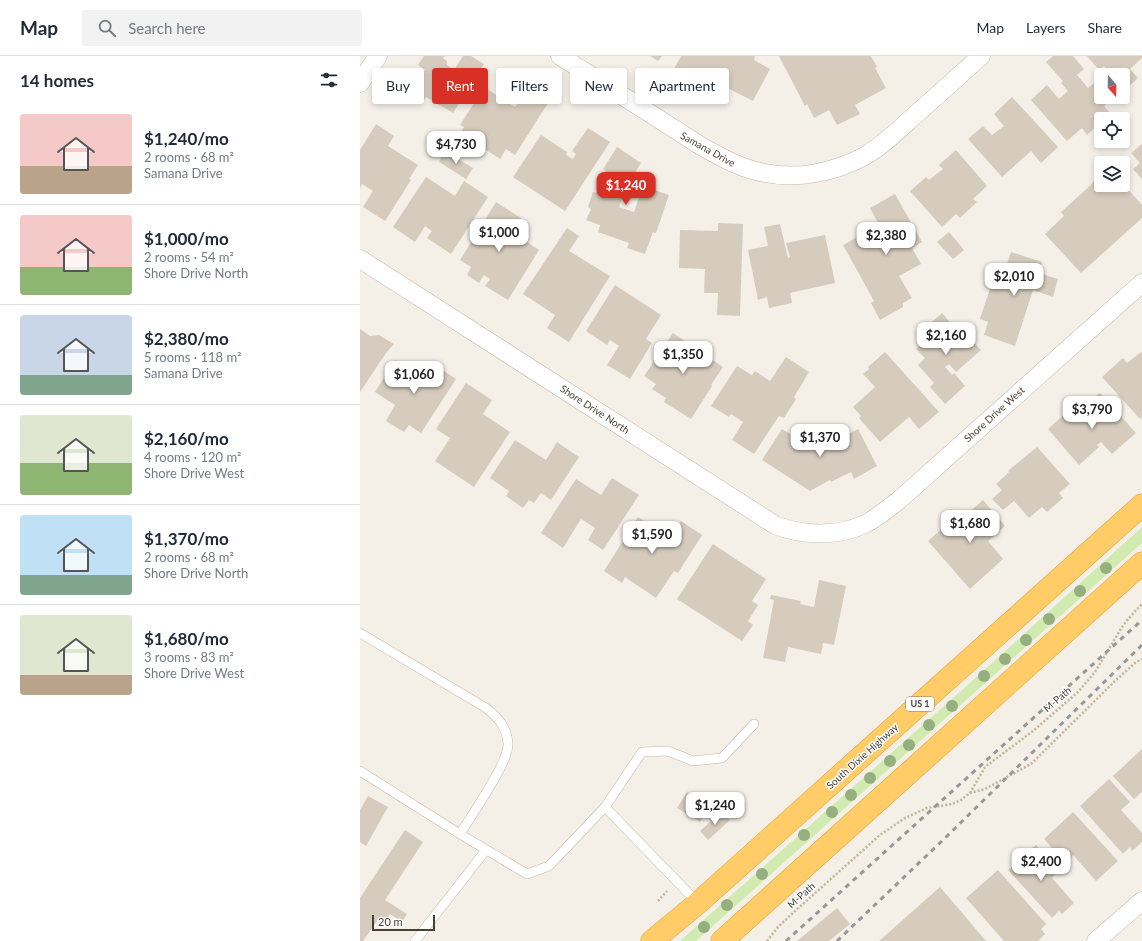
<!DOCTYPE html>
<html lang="en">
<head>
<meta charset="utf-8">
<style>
  :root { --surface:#fff; --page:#f2f2f3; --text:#1f2937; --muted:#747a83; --line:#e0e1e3; --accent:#d93025 }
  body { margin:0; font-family:Lato,sans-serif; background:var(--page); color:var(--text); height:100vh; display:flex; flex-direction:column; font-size:15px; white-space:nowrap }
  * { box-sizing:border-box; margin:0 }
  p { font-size:13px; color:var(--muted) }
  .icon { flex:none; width:22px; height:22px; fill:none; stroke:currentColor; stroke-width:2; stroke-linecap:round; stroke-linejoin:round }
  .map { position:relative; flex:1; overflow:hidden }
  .side { display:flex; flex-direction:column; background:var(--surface); width:360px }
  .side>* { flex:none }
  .hud { position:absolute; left:12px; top:12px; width:380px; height:36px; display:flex; gap:8px }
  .needle { width:26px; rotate:160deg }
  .fabs { position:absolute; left:734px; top:12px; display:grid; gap:8px }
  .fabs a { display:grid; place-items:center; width:36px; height:36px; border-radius:4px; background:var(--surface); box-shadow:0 2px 6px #0003; font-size:20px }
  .scale { position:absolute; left:12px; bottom:10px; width:63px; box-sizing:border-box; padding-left:4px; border:2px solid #484136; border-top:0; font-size:11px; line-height:14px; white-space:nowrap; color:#484136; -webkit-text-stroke:3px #fff; paint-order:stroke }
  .price { position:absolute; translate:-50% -34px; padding:0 9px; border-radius:8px; background:#fff; color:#222; font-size:13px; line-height:26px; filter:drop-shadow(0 1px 2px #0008) }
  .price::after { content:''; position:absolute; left:50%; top:24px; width:12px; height:9px; margin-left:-6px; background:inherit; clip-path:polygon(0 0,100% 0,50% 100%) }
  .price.selected { background:var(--accent); color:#fff }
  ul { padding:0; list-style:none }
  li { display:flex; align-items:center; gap:12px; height:100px; padding:0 20px }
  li+li { border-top:1px solid var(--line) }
  li span { display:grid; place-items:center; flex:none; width:112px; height:80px; border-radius:4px; color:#555 }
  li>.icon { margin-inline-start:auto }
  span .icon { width:48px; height:48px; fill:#fffc; stroke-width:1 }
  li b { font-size:17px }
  h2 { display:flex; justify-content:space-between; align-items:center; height:48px; padding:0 20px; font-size:17px }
  .chip { padding:0 14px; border-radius:4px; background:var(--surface); box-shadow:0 2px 6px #0003; font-size:14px; line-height:36px }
  .chip.selected { background:var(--accent); color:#fff }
  header { display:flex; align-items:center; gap:24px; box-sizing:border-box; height:56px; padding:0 20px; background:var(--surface); border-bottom:1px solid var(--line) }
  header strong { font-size:19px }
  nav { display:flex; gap:22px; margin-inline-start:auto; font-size:14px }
  .search { width:280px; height:36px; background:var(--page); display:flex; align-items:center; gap:10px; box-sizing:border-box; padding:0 14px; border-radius:4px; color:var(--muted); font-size:15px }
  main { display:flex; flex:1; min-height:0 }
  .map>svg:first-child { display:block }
</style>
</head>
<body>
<header>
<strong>Map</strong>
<div class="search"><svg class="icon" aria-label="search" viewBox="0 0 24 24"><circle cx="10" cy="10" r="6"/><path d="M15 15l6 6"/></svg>Search here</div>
<nav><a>Map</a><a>Layers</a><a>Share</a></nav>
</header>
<main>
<section class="side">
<h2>14 homes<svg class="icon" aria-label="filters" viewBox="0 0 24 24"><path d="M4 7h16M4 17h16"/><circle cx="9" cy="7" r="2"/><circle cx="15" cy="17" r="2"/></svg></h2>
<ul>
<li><span style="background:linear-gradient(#f6c9c9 65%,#b9a48a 0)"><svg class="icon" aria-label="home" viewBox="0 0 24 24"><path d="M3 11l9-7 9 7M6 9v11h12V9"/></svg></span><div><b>$1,240/mo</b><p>2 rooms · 68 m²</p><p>Samana Drive</p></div></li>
<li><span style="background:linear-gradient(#f6c9c9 65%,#8fb573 0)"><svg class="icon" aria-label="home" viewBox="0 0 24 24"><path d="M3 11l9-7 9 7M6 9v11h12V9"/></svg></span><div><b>$1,000/mo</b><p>2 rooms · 54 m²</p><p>Shore Drive North</p></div></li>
<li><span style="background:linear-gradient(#c9d6e8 75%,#7fa58c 0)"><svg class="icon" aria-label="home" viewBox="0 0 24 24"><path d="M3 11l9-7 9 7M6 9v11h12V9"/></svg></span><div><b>$2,380/mo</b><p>5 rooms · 118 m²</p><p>Samana Drive</p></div></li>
<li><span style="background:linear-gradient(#dfe7d0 60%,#8fb573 0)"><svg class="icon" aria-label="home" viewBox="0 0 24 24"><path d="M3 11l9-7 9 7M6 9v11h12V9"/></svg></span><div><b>$2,160/mo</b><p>4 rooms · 120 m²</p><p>Shore Drive West</p></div></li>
<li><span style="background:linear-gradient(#bfe0f5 75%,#7fa58c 0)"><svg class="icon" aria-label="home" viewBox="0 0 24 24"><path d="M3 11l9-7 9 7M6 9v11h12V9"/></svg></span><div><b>$1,370/mo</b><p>2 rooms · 68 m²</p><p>Shore Drive North</p></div></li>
<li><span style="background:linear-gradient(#dfe7d0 75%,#b9a48a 0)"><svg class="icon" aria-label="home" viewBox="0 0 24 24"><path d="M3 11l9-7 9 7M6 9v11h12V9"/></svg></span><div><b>$1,680/mo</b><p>3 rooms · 83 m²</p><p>Shore Drive West</p></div></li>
</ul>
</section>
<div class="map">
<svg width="782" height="885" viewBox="0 0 782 885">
  <rect width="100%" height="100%" fill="#f4f0e8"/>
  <path fill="#d0eaaf" d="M782,471V487L336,885H320L620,618Z"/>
  <g fill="#d6ccbd">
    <path d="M64,0H85L83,2L87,5V9L94,14L103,0H111L124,8L93,57L66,41L63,45L50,37L65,14L58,9Z"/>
    <path d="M290,0H302L298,5Z"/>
    <path d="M321,0H395L394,4L410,13L393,45L342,19L337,27L313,15Z"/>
    <path d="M419,0H511L517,11L515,12L526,32L495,49L500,58L477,69L469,54L454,62L447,48L445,50Z"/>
    <path d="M693,0H713L724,13L717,19L728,32L734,27L741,35V41H747L750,44L744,50L750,57L744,63H741V66L727,79L722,72L707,85L671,44L687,29L699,43L708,35L701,27L703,25L686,6Z"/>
    <path d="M727,0H782V2L770,13L778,22L764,35L763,19H752L744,10L739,14Z"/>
    <path d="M124,31L155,51L167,33L188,47L155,99L146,93L140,103L117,88L111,96L95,86L104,71L100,69Z"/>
    <path d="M652,41L698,91L681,107L671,95L642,121L608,83L623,70L632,79L644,70L634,58Z"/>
    <path d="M16,68L34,80L28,90L58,109L49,123L51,124L25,165L3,151L13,135L2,128L0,133V94Z"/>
    <path d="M228,72L250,86L205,155L153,121L181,79L207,96L206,99L213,103L216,98L212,95Z"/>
    <path d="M782,88V123L773,113L780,107L771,97Z"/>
    <path d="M257,91L281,107L269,126L268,125L259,151L274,156L283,130L309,139L296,177L293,176L285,198L267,192L269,187L238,176L240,169L226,164L231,153L228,151L233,136L236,137L240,126L255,131L257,126L244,118L246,115L243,113Z"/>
    <path d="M596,94L627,130L613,143L617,146L600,162L596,158L582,171L550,135L566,121L569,124L583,113L579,109Z"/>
    <path d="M85,95L113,112L106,123L79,106Z"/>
    <path d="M740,120L741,129H749L753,133L757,129H764L782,149V162L721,217L685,178L704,160L701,156L732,128L735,122Z"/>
    <path d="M66,121L95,140L104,125L128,141L91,198L67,182L72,175L65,170L55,186L33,171Z"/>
    <path d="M535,138L562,186L552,192L561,208L539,220L552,242L543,247V251L520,264L511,247L514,245L483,189L519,169L510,152Z"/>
    <path d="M136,146L161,162L152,176L179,194L148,244L125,230L130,223L124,219L119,227L107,219L111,211L100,204Z"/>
    <path d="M358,167L383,168L380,260L357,259L358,237H344L345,213L319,212L320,174L358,175Z"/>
    <path d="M420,168L428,202L430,201L426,187L465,179L475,227L430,237L432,247L409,252L407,241L398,244L388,194L408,190L404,171Z"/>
    <path d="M207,172L219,180L209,195L250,220L209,286L187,272L195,259L163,238Z"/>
    <path d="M589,176L604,194L593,203L577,186Z"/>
    <path d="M651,196L682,206L678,217L698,223L693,241L673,234L655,290L624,279L628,266L620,263L634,220L642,223Z"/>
    <path d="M255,229L301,259L286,283L292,287L270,323L247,309L259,290L250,284L247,289L226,275Z"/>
    <path d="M582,257L595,272L598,269L621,294L596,316L589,308L585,311L592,319L594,317L605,330L585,348L570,331L574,327L558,309L565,302L556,293L573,278L566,271Z"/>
    <path d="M0,273L10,280L19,279L34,288L26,297L0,336Z"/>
    <path d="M313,277L363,311L351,329L352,330L331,363L304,346L306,342L292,333L296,328L284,320Z"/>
    <path d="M525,296L579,356L559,373L549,361L520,386L499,362L501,360L493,351L515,331L503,318L509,313L508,311Z"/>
    <path d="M781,296L782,297V361L780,363L742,321L763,302L767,307Z"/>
    <path d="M426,301L449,316L434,341L436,343L424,362L419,360L394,398L372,384L383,366L371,358L369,361L351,350L377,310L392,319L395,315L410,325Z"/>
    <path d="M35,304L62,321L72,307L96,323L61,377L49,369L44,376L26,365L35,349L15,336Z"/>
    <path d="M106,327L132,344L123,358L150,376L114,431L75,405L90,382L76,373Z"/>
    <path d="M740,337L776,377L752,398L741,386L737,389L739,391L719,409L688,373L707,356L711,361Z"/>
    <path d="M422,373L444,386L466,375L473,386L498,373L517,410L494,423L491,416L471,426L470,424L450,435L402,404Z"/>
    <path d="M155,384L186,404L197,386L219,401L191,444L181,437L174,447L169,444L163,452L146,440L149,435L130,422Z"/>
    <path d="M677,391L710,428L699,437L703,442L687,456L682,451L669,462L654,445L643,454L632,443L642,434L636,428L649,416L648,415Z"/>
    <path d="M252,422L279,439L243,494L228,484L235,472L221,463L203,492L181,477L216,423L241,439Z"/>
    <path d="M623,444L645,470L628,485L643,503L610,533L568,485L601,456L605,460Z"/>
    <path d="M278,461L298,474L302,469L313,476L321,465L342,479L318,517L314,515L296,542L265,521L262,527L244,515Z"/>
    <path d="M353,488L406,523L392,545L398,549L388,565L393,569L382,585L317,543Z"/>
    <path d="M459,524L486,530L474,589L463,587L461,598L428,591L425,606L403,602L414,544L410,543L411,539L441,545L440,548L454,551Z"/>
    <path d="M782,693V736L774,743L753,720Z"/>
    <path d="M749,723L770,746L761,754L782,777V786L772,795L770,791L763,798L720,750Z"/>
    <path d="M327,736L351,750L340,766L317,752Z"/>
    <path d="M8,740L28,751L6,790L0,786V754Z"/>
    <path d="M362,755L370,764L348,784L340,775Z"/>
    <path d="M713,756L758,805L736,825L713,799L705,807L684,783Z"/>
    <path d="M45,774L63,786L25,844L47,858L42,866L30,858L23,869L17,865L3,885H0V842Z"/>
    <path d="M676,789L699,814L692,822L714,847L702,858L699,855L692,862L648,814Z"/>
    <path d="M638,814L686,868L681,873L685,878L678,885H644L606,842Z"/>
    <path d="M580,831L626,885H519Z"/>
    <path d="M477,852L490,868L469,885H437Z"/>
  </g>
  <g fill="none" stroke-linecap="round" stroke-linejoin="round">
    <defs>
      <g id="lane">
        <path d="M0,577L126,652C139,662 147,672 148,688C149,706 111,760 100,778"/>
        <path d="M0,715L100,778L167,818L189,810L245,751L338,847"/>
        <path d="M245,751L282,696L308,695L333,705L362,702L394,668"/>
        <path d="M55,885L126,794"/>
      </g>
      <g id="street">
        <path d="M200,0L341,90C362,102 382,113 405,117C438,124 474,116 503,101C525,89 543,69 562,53C582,35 601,18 621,0"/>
        <path d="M0,27L18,0"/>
        <path d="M0,203L415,469C443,480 477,481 505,468C517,462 527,453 538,445L782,227"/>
        <path d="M736,885L782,845"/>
      </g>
      <g id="highway">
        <path d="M292,885L338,847L782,449"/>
        <path d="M362,885L782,507"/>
      </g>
    </defs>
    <use href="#lane" stroke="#c0b8aa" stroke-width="10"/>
    <use href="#street" stroke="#c0b8aa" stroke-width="19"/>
    <use href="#highway" stroke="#e2a134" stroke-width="23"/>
    <g stroke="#c2b49b" stroke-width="2.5" stroke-dasharray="2 2" stroke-linecap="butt">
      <path d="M610,737L625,711L673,675L718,636L735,616L762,571L769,562L782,548"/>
      <path d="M298,845L307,835"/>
      <path d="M407,885L418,871L434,856L520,779L545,762L567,752L592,748L601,744L610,737L625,733L671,708L755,625L775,607L782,603"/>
    </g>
    <use href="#lane" stroke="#fff" stroke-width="9"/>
    <use href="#street" stroke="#fff" stroke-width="18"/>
    <use href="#highway" stroke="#ffcc68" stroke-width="22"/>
    <g stroke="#979797" stroke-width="3" stroke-dasharray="5 5" stroke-linecap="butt">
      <path d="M426,885L782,564"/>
      <path d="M477,885L583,784L782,589"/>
    </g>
  </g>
  <g fill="#95b07e">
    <circle cx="746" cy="512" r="6"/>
    <circle cx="720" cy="535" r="6"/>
    <circle cx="689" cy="563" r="6"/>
    <circle cx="666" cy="584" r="6"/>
    <circle cx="645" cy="603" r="6"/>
    <circle cx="624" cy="620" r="6"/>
    <circle cx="592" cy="650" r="6"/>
    <circle cx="569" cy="669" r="6"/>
    <circle cx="549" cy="689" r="6"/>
    <circle cx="530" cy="705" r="6"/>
    <circle cx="510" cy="722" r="6"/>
    <circle cx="491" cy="739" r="6"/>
    <circle cx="472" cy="756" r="6"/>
    <circle cx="444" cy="779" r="6"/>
    <circle cx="402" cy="818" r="6"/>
    <circle cx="367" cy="849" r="6"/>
    <circle cx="344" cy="871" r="6"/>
  </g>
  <g text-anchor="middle" stroke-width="3" stroke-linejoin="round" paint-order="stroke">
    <rect fill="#fff" stroke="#7f7a72" stroke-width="1" x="546" y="641" width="28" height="14" rx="3"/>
    <g font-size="9" font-weight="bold" fill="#484136">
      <text x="560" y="651">US 1</text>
    </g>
    <g font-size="10" fill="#484136" stroke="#fff">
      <text transform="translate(348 93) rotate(29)" y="4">Samana Drive</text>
      <text transform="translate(235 353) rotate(33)" y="4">Shore Drive North</text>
      <text transform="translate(634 358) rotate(-42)" y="4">Shore Drive West</text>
      <text transform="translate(697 643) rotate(-41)" y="4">M-Path</text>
      <text transform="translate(502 700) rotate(-42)" y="4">South Dixie Highway</text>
      <text transform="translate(441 839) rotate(-42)" y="4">M-Path</text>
    </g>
  </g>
</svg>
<div class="fabs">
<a><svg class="needle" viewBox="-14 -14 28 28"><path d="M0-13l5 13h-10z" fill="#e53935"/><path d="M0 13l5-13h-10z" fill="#747a83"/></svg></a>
<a><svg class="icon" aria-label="locate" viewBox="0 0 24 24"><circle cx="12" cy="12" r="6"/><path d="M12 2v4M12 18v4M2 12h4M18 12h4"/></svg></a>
<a><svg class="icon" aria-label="layers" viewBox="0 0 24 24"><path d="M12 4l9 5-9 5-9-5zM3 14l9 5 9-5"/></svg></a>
</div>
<div class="scale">20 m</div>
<b class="price" style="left:96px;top:109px">$4,730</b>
<b class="price selected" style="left:266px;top:150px">$1,240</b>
<b class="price" style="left:139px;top:197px">$1,000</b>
<b class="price" style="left:526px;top:200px">$2,380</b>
<b class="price" style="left:654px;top:241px">$2,010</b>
<b class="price" style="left:586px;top:300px">$2,160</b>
<b class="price" style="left:323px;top:319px">$1,350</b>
<b class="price" style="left:54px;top:339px">$1,060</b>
<b class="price" style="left:732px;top:374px">$3,790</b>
<b class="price" style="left:460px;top:402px">$1,370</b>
<b class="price" style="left:610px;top:488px">$1,680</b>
<b class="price" style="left:292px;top:499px">$1,590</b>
<b class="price" style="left:355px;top:770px">$1,240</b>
<b class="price" style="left:681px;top:826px">$2,400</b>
<div class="hud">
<a class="chip">Buy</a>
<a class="chip selected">Rent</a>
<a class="chip">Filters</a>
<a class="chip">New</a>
<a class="chip">Apartment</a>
</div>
</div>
</main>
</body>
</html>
